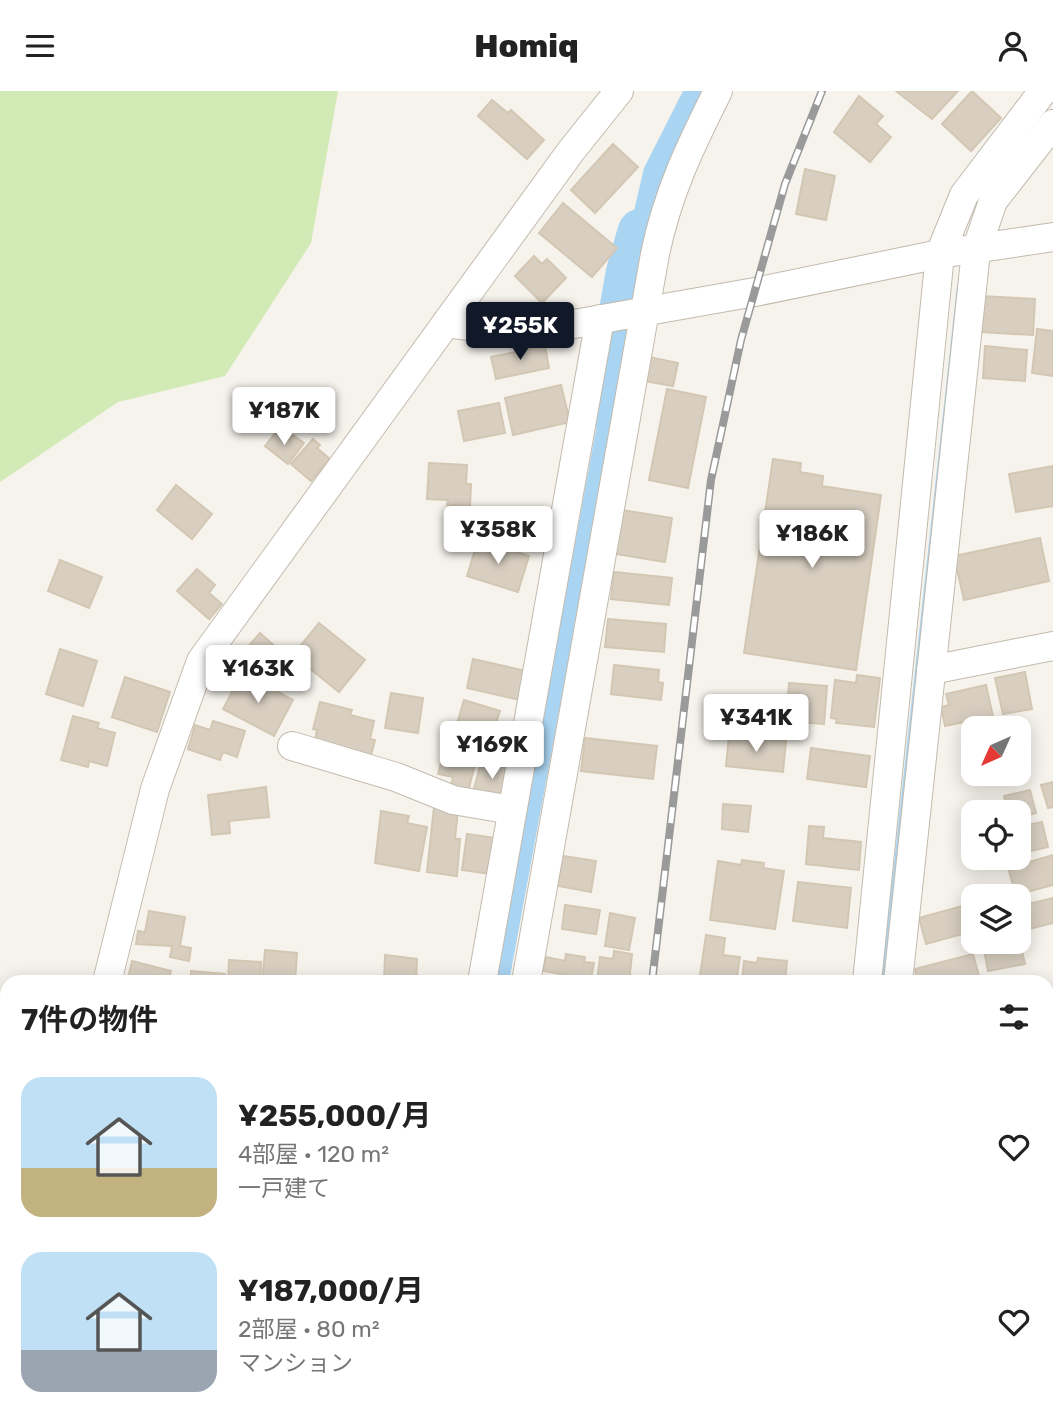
<!DOCTYPE html>
<html lang="ja">
<head>
<meta charset="utf-8">
<style>
  :root { --surface:#fff; --page:#f2f2f2; --text:#222; --muted:#767676; --accent:#111827 }
  body { margin:0; font-family:Rubik,"Noto Sans JP",sans-serif; background:var(--page); color:var(--text); height:100vh; display:flex; flex-direction:column; font-size:26px; white-space:nowrap }
  * { box-sizing:border-box; margin:0 }
  p { font-size:23px; color:var(--muted) }
  .icon { flex:none; width:38px; height:38px; fill:none; stroke:currentColor; stroke-width:2; stroke-linecap:round; stroke-linejoin:round }
  .map { position:relative; flex:1; overflow:hidden }
  .panel { position:absolute; left:0px; top:884px; width:1054px; height:450px; display:flex; flex-direction:column; background:var(--surface); border-radius:21px 21px 0 0; box-shadow:0 4px 18px #0003 }
  .panel>* { flex:none }
  .needle { width:46px; rotate:225deg }
  .tools { position:absolute; left:961px; top:625px; display:grid; gap:14px }
  .tools a { display:grid; place-items:center; width:70px; height:70px; border-radius:14px; background:var(--surface); box-shadow:0 4px 18px #0003; font-size:35px }
  .price { position:absolute; translate:-50% -60px; padding:0 16px; border-radius:7px; background:#fff; color:#222; font-size:23px; line-height:46px; filter:drop-shadow(0 2px 4px #0008) }
  .price::after { content:''; position:absolute; left:50%; top:42px; width:21px; height:16px; margin-left:-10px; background:inherit; clip-path:polygon(0 0,100% 0,50% 100%) }
  .price.current { background:var(--accent); color:#fff }
  ul { padding:0; list-style:none }
  li { display:flex; align-items:center; gap:21px; height:175px; padding:0 21px }
  li span { display:grid; place-items:center; flex:none; width:196px; height:140px; border-radius:21px; color:#555 }
  li>.icon { margin-inline-start:auto }
  span .icon { width:84px; height:84px; fill:#fffc; stroke-width:1 }
  li b { font-size:30px }
  h2 { display:flex; justify-content:space-between; align-items:center; height:84px; padding:0 21px; font-size:30px }
  header { display:flex; justify-content:space-between; align-items:center; height:91px; padding:0 21px; background:var(--surface); font-size:32px; font-weight:800 }
  .map>svg:first-child { display:block }
</style>
</head>
<body>
<header><svg class="icon" aria-label="menu" viewBox="0 0 24 24"><path d="M4 6h16M4 12h16M4 18h16"/></svg>Homiq<svg class="icon" aria-label="person" viewBox="0 0 24 24"><circle cx="12" cy="8" r="4"/><path d="M4 21q1-7 8-7t8 7"/></svg></header>
<div class="map">
<svg width="1053" height="1333" viewBox="0 0 1053 1333">
  <rect width="100%" height="100%" fill="#f6f3ec"/>
  <path fill="#d2eab5" d="M0,0H338L311,152L225,285L118,311L0,391Z"/>
  <g fill="#a9d4f2">
    <path d="M683,0H709L635,203L614,206L644,77Z"/>
    <path d="M957,194H963L888,891H881Z"/>
    <path d="M612,252L627,253L509,891H494Z"/>
  </g>
  <g fill="none" stroke-linecap="round" stroke-linejoin="round">
    <path stroke="#a9d4f2" stroke-width="47" d="M606,315L629,183L641,141"/>
  </g>
  <g fill="#d8cfc1" stroke="#d3c7b4" stroke-width="2">
    <path d="M896,0H958L932,28Z"/>
    <path d="M972,0L1001,27L971,60L942,33Z"/>
    <path d="M859,5L883,25L876,33L891,46L870,71L834,41Z"/>
    <path d="M492,9L508,22L511,19L544,49L527,68L478,25Z"/>
    <path d="M613,53L638,76L595,122L571,99Z"/>
    <path d="M805,78L835,85L826,129L796,123Z"/>
    <path d="M563,112L617,157L592,186L539,142Z"/>
    <path d="M534,165L542,173L547,168L566,187L542,212L515,185Z"/>
    <path d="M982,205L1035,208L1033,244L981,241Z"/>
    <path d="M1037,238L1053,240V285L1032,282Z"/>
    <path d="M545,255L549,277L496,288L491,266Z"/>
    <path d="M985,255L1027,259L1025,290L983,287Z"/>
    <path d="M649,266L678,272L673,295L644,290Z"/>
    <path d="M561,294L570,331L513,344L505,307Z"/>
    <path d="M667,298L706,306L688,397L649,389Z"/>
    <path d="M499,312L505,342L464,350L458,320Z"/>
    <path d="M277,340L289,349L293,344L304,352L288,373L265,355Z"/>
    <path d="M313,348L320,354L317,357L330,368L311,390L291,373Z"/>
    <path d="M773,368L801,372L800,381L823,385L822,395L881,404L856,579L744,562Z"/>
    <path d="M429,372L467,374L466,393H471L470,415L447,414L448,409L427,408Z"/>
    <path d="M1053,375V415L1016,421L1009,383Z"/>
    <path d="M176,394L212,423L192,448L157,419Z"/>
    <path d="M616,418L672,427L665,471L610,462Z"/>
    <path d="M1040,447L1049,490L964,509L954,465Z"/>
    <path d="M478,449L529,465L518,501L467,485Z"/>
    <path d="M60,469L102,486L89,517L48,500Z"/>
    <path d="M197,478L215,494L209,502L222,513L209,528L177,500Z"/>
    <path d="M614,481L672,487L669,514L611,508Z"/>
    <path d="M608,528L666,533L664,561L605,556Z"/>
    <path d="M319,532L365,569L339,601L293,564Z"/>
    <path d="M260,542L277,557L265,572L247,557Z"/>
    <path d="M60,558L97,570L83,615L46,603Z"/>
    <path d="M473,568L526,580L520,609L467,597Z"/>
    <path d="M614,574L659,579L658,591L663,592L661,609L611,603Z"/>
    <path d="M1025,581L1032,618L1003,623L995,587Z"/>
    <path d="M242,582L293,609L274,645L223,618Z"/>
    <path d="M857,584L880,587L874,636L836,632L837,628L831,627L835,589L856,592Z"/>
    <path d="M125,586L170,601L157,641L112,626Z"/>
    <path d="M789,592L827,595L824,633L798,631L799,624L787,623Z"/>
    <path d="M986,594L993,625L945,635L941,616L949,614L946,603Z"/>
    <path d="M391,602L423,607L418,642L385,637Z"/>
    <path d="M464,609L500,620L491,647L456,636Z"/>
    <path d="M320,611L352,619L350,624L374,630L370,648L375,649L369,672L313,659L317,639L313,638Z"/>
    <path d="M73,625L99,632L97,637L115,642L107,675L89,670L88,676L61,669Z"/>
    <path d="M213,630L245,640L237,666L223,661L220,669L188,658L195,634L210,639Z"/>
    <path d="M729,644L786,650L783,681L726,675Z"/>
    <path d="M585,647L657,655L653,688L581,680Z"/>
    <path d="M447,649L479,657L467,705L450,700L453,686L438,683Z"/>
    <path d="M811,657L870,665L866,696L807,688Z"/>
    <path d="M482,668L511,675L502,713L472,705Z"/>
    <path d="M1053,691V716L1048,717L1041,694Z"/>
    <path d="M266,696L269,726L229,730L230,742L212,744L208,704Z"/>
    <path d="M1030,699L1036,722L1018,727V721H1008L1004,705Z"/>
    <path d="M723,713L751,715L748,741L722,738Z"/>
    <path d="M434,716L458,718L455,748H460L457,785L427,781Z"/>
    <path d="M381,720L409,725L407,732L427,736L419,780L375,772Z"/>
    <path d="M1042,731L1048,756L1018,763V736Z"/>
    <path d="M809,735L824,736L823,747L861,751L859,779L806,773Z"/>
    <path d="M467,743L496,747L491,783L462,779Z"/>
    <path d="M557,764L596,770L591,801L553,794Z"/>
    <path d="M1053,764V794L1016,804L1008,777Z"/>
    <path d="M742,769L764,772L763,777L784,780L775,838L710,829L718,770L741,774Z"/>
    <path d="M798,791L851,797L847,837L793,830Z"/>
    <path d="M1053,807V832L1025,839L1020,815Z"/>
    <path d="M973,812V840L926,853L919,827Z"/>
    <path d="M565,814L600,819L596,843L562,838Z"/>
    <path d="M149,820L185,826L180,855L191,857L189,870L170,866L172,855L136,853L138,840L145,841Z"/>
    <path d="M610,822L635,827L629,859L605,855Z"/>
    <path d="M706,844L725,847L723,864L740,866L736,891H699Z"/>
    <path d="M1019,847L1025,873L988,880L983,854L1018,850Z"/>
    <path d="M265,859L297,862L295,891H262Z"/>
    <path d="M614,860L632,863L629,891H597L600,866L613,868Z"/>
    <path d="M566,863L585,866L584,871L594,872L591,888L543,880L546,866L565,870Z"/>
    <path d="M973,863L979,885L957,891H918L915,878Z"/>
    <path d="M385,864L417,868L416,891H384Z"/>
    <path d="M758,867L787,870L785,891H742L744,870L757,872Z"/>
    <path d="M229,869L261,871L260,891H228Z"/>
    <path d="M132,870L171,880L168,891H127Z"/>
    <path d="M191,880L225,883L224,891H191Z"/>
    <path d="M1053,1041V1067L1046,1069V1043Z"/>
    <path d="M1046,1125L1053,1145V1196L1046,1198Z"/>
    <rect x="683" y="1326" width="37" height="7"/>
  </g>
  <g fill="none" stroke-linecap="round" stroke-linejoin="round">
    <defs>
      <g id="minor">
        <path d="M446,232L523,242L755,201L940,163L1053,146"/>
        <path d="M931,579L1053,555"/>
        <path d="M292,655L396,686L453,709L512,719"/>
        <path d="M107,891L155,698L201,570L571,60L619,0"/>
        <path d="M482,891L600,228"/>
        <path d="M526,891L655,163C668,101 690,56 718,0"/>
        <path d="M867,891L940,163L964,104L1043,0"/>
        <path d="M898,891L976,160L993,110L1053,33"/>
        <path d="M0,1100L7,1095"/>
        <path d="M1046,1264L1053,1262"/>
        <path d="M3,1333L7,1317"/>
        <path d="M402,1333L403,1326"/>
        <path d="M444,1333L445,1326"/>
        <path d="M819,1333L836,1326"/>
      </g>
    </defs>
    <use href="#minor" stroke="#c2bbae" stroke-width="30"/>
    <use href="#minor" stroke="#fff" stroke-width="28"/>
    <defs>
      <g id="rail">
        <path d="M652,891L711,389L741,249L785,93L822,0"/>
        <path d="M604,1333L605,1326"/>
      </g>
    </defs>
    <use href="#rail" stroke="#9a9a9a" stroke-width="8"/>
    <use href="#rail" stroke="#fff" stroke-width="5" stroke-dasharray="16" stroke-linecap="butt"/>
  </g>
</svg>
<div class="tools">
<a><svg class="needle" viewBox="-14 -14 28 28"><path d="M0-13l5 13h-10z" fill="#e53935"/><path d="M0 13l5-13h-10z" fill="#767676"/></svg></a>
<a><svg class="icon" aria-label="locate" viewBox="0 0 24 24"><circle cx="12" cy="12" r="6"/><path d="M12 2v4M12 18v4M2 12h4M18 12h4"/></svg></a>
<a><svg class="icon" aria-label="layers" viewBox="0 0 24 24"><path d="M12 4l9 5-9 5-9-5zM3 14l9 5 9-5"/></svg></a>
</div>
<b class="price current" style="left:520px;top:271px">¥255K</b>
<b class="price" style="left:284px;top:356px">¥187K</b>
<b class="price" style="left:498px;top:475px">¥358K</b>
<b class="price" style="left:812px;top:479px">¥186K</b>
<b class="price" style="left:258px;top:614px">¥163K</b>
<b class="price" style="left:756px;top:663px">¥341K</b>
<b class="price" style="left:492px;top:690px">¥169K</b>
<section class="panel">
<h2>7件の物件<svg class="icon" aria-label="filters" viewBox="0 0 24 24"><path d="M4 7h16M4 17h16"/><circle cx="9" cy="7" r="2"/><circle cx="15" cy="17" r="2"/></svg></h2>
<ul>
<li><span style="background:linear-gradient(#bfe0f5 65%,#c2b280 0)"><svg class="icon" aria-label="home" viewBox="0 0 24 24"><path d="M3 11l9-7 9 7M6 9v11h12V9"/></svg></span><div><b>¥255,000/月</b><p>4部屋 · 120 m²</p><p>一戸建て</p></div><svg class="icon" aria-label="heart" viewBox="0 0 24 24"><path d="M12 20l-8-8c-3-5 5-10 8-4 3-6 11-1 8 4z"/></svg></li>
<li><span style="background:linear-gradient(#bfe0f5 70%,#9aa5b1 0)"><svg class="icon" aria-label="home" viewBox="0 0 24 24"><path d="M3 11l9-7 9 7M6 9v11h12V9"/></svg></span><div><b>¥187,000/月</b><p>2部屋 · 80 m²</p><p>マンション</p></div><svg class="icon" aria-label="heart" viewBox="0 0 24 24"><path d="M12 20l-8-8c-3-5 5-10 8-4 3-6 11-1 8 4z"/></svg></li>
</ul>
</section>
</div>
</body>
</html>
